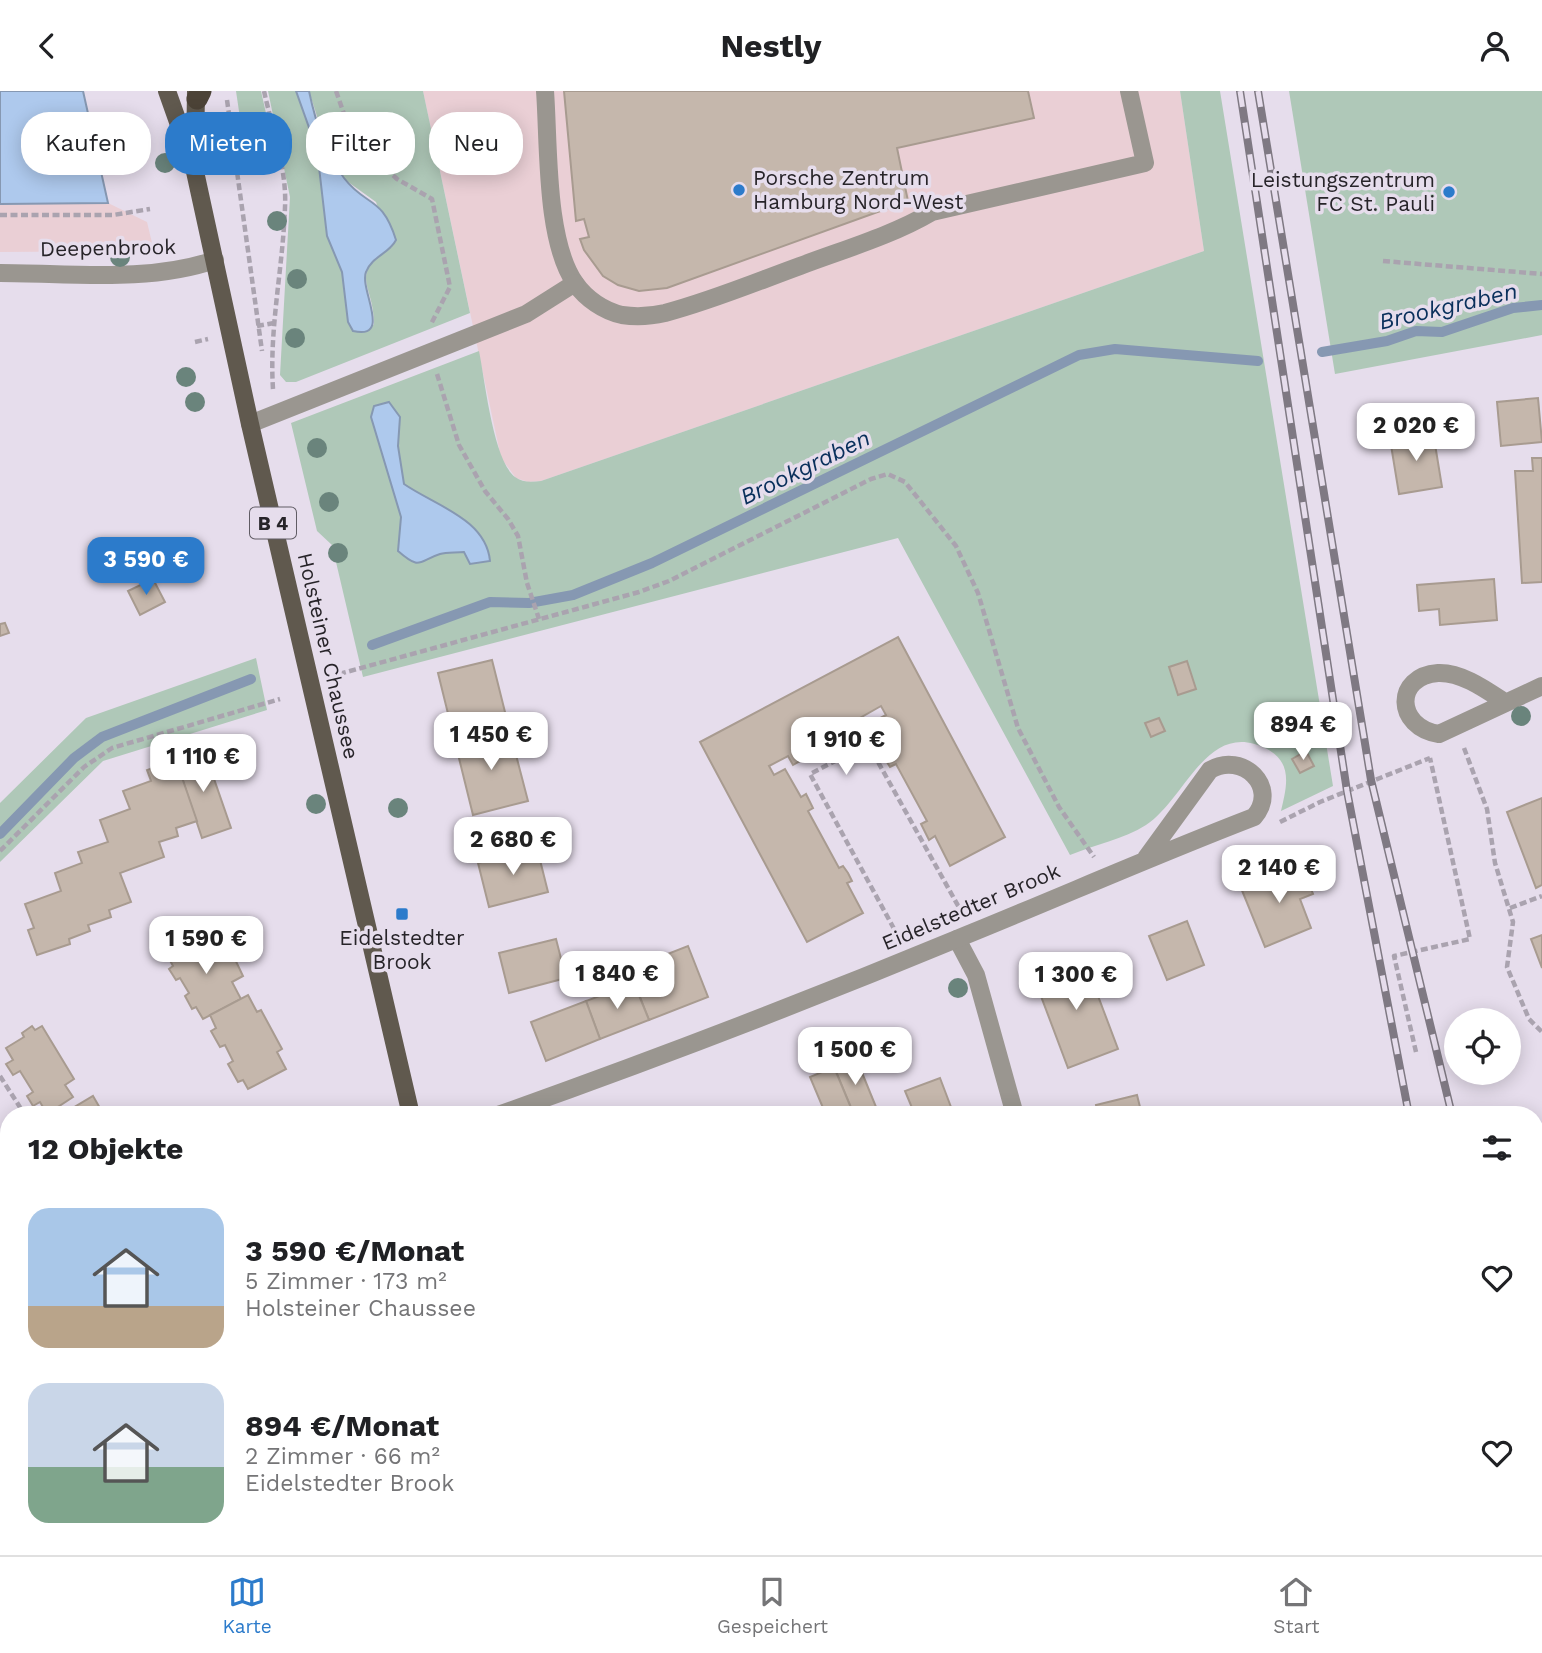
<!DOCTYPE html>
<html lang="de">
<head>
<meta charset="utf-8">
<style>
  :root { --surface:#fff; --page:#f2f2f2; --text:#202124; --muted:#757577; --line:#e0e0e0; --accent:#2c7bcb }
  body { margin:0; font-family:"Work Sans",sans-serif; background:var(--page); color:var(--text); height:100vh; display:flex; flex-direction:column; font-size:26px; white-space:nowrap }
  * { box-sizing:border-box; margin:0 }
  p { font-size:23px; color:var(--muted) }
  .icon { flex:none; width:38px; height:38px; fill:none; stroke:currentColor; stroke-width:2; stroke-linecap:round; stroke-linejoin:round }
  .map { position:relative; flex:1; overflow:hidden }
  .sheet { position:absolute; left:0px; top:1015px; width:1544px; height:450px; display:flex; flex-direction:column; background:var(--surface); border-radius:28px 28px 0 0; box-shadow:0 4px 18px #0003 }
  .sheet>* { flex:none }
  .banner { position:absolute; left:21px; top:21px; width:700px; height:63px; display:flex; gap:14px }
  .fabs { position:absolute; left:1444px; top:917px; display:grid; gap:14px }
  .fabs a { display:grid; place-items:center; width:77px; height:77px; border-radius:50%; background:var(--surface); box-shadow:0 4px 18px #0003; font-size:35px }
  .price { position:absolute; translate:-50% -60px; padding:0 16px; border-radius:14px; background:#fff; color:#222; font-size:23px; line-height:46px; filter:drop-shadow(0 2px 4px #0008) }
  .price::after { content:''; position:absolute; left:50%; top:42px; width:21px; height:16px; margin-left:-10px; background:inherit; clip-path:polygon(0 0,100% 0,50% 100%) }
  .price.current { background:var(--accent); color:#fff }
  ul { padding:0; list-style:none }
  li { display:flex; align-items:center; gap:21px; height:175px; padding:0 28px }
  li span { display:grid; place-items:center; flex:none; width:196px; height:140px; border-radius:21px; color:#555 }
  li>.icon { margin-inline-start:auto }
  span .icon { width:84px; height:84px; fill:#fffc; stroke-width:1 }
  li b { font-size:30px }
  h2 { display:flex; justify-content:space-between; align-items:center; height:84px; padding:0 28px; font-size:30px }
  .chip { padding:0 24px; border-radius:28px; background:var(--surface); box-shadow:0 4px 18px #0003; font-size:24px; line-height:63px }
  .chip.current { background:var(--accent); color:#fff }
  header { display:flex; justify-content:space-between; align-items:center; height:91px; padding:0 28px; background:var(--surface); font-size:32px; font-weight:700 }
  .dock { display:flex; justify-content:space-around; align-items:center; height:98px; border-top:2px solid var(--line); background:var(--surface); font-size:19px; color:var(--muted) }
  .dock a { display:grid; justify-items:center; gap:4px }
  .dock .current { color:var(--accent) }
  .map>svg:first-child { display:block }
</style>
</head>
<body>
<header><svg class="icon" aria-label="back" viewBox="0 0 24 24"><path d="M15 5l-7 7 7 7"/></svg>Nestly<svg class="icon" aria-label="person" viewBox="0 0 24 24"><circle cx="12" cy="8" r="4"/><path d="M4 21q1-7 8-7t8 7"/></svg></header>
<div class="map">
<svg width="1542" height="1464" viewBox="0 0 1542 1464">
  <rect width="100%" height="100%" fill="#e6ddec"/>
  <g fill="#eacfd5">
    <path d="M423,0H1180L1204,160L541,390L528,391L516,387L501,367Z"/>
    <path d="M108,112L147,131L154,160L0,161V113Z"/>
    <path d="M571,1456H731L733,1464H573Z"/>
  </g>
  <g fill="#afc8b8" fill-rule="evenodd">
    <path d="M236,0H261L278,76L260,80L240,27Z"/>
    <path d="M268,0H296L317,59L327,145L342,181L348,231L353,240L371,237L374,233C374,193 347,184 392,156L376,111L344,88L327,57L309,0H423L470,222L296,291H286L280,284L290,106Z"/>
    <path d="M1180,0H1220L1333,695L1281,720C1286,698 1294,672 1267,658C1207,627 1186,708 1146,734C1124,748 1094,754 1070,764L898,447L363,586L332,454L317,440L291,332L479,260C485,289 493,369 515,386C523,392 532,391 541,390L1204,160ZM388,311L400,326L398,355L404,393L418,402L480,472L464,461L398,460L401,426Z"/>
    <path d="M1289,0H1542V244L1335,283Z"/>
    <path d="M256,567L267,619L103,670L0,771V712L86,627Z"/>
    <path d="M1535,1066L1542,1082V1297L1535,1266Z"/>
  </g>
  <g fill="#aec9ed" stroke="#8698b2" stroke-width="2">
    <path d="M0,0H83L108,112L0,113Z"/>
    <path d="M296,0H309C315,29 326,63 344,87C366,116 382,104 396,149C389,163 372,165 366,181C359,198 393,249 353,240L348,231L342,181L327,145L317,59Z"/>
    <path d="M389,311L400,326L398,355L404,393C436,415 486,428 490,470L470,473L464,461C456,462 447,461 440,463C418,470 421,480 398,460L401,426L371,326L374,315Z"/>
  </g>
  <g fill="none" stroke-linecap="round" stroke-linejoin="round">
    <g stroke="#8698b2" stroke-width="10">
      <path d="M1322,261L1387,250L1416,240L1442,241L1513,217L1542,214"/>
      <path d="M372,554L490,511L529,512L573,504L652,472L1079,264L1115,258L1258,270"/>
      <path d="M0,743L74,667L102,646L251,588"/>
    </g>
  </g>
  <g fill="#c5b7ac" stroke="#a89b90" stroke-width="2">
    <path d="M564,0H1028L1034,27L897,57L908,110L667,197L639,200L618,194L603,185L584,159L580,148L589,146L584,128L576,130Z"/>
    <path d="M1538,307L1542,351L1501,355L1497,311Z"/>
    <path d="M1433,341L1442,396L1399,403L1390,348Z"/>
    <path d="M1532,367H1542V491L1522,492L1515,380H1533Z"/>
    <path d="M153,488L165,511L140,524L128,500Z"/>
    <path d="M1494,488L1497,529L1440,534L1439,518L1419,520L1417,494Z"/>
    <path d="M5,532L9,542L0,545V533Z"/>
    <path d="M898,546L1005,746L950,775L935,745L929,749L921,733L927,730L896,673L890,676L882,663L889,659L873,631L886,624L881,615L860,627L864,635L835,651L838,656L832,660L826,663L823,657L793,674L788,665L769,675L774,684L785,678L801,706L806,703L813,717L808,720L839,777L843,775L848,782L852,790L847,792L863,822L807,851L700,651Z"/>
    <path d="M492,569L509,637L455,651L438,582Z"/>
    <path d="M1187,570L1196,598L1178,604L1169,576Z"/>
    <path d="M1159,627L1165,640L1151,646L1145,632Z"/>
    <path d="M509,637L528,710L473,724L455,651Z"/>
    <path d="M204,659L231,737L202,747L176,669Z"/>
    <path d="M1306,660L1314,675L1300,682L1292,668Z"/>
    <path d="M176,669L197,730L176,737L178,745L159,751L164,766L120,782L131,811L109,819L111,826L88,834L90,840L69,848L70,853L37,864L28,839L34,837L25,813L61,800L55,782L82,772L78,761L108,751L100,729L130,718L123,700L151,690L147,679Z"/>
    <path d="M1542,707V794L1536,797L1507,721Z"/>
    <path d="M537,757L548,801L489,816L478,772Z"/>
    <path d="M1301,773L1313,803L1300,808L1311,837L1265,856L1241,797Z"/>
    <path d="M1187,830L1204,874L1167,889L1149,845Z"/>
    <path d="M207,842L221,868L232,862L243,885L232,891L241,908L203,928L196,916L192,918L185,905L189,902L180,887L176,889L169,878L173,875L167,864Z"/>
    <path d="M1542,844V877L1531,848Z"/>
    <path d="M556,848L566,887L509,902L499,862Z"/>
    <path d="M688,855L708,906L649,929L629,878Z"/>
    <path d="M1083,865L1118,958L1068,977L1033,884Z"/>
    <path d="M634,892L649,929L600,948L586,910Z"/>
    <path d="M248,904L257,921L261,919L282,958L277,961L286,978L248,998L243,989L238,991L228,973L233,970L225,954L220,956L211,940L216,937L210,924Z"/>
    <path d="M586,910L600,948L546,970L531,931Z"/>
    <path d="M32,935L35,939L42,935L74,988L65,994L73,1006L47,1023L40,1011L33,1015L27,1005L33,1001L20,980L13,984L6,973L13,969L6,957L24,946L22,942Z"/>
    <path d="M856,967L876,1016L854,1024L834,976Z"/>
    <path d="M834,976L854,1024H826L810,986Z"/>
    <path d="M940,987L954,1024H915L905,1000Z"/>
    <path d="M1137,1004L1142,1024H1098L1096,1014Z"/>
    <path d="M93,1005L104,1024H61Z"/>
    <path d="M9,1148V1227L4,1230L0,1224V1152Z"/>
    <path d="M640,1456H686L689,1464H642Z"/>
    <path d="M1014,1456H1045L1048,1463L1017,1464Z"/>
    <path d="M1206,1456H1285L1286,1458L1265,1464H1208Z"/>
  </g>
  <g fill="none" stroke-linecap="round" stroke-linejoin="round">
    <g stroke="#aaa3af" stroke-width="4.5" stroke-dasharray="7 3.5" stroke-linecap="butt">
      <path d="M264,0C272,37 287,78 285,116C283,177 269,237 273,298"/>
      <path d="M336,0L352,46L397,88L432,108L450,196L431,233"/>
      <path d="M227,9L262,260"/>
      <path d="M0,124H113L150,118"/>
      <path d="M1383,170L1542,183"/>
      <path d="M257,235L274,232"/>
      <path d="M195,251L208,248"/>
      <path d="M437,283L459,354L485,400L508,428L518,445L527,492L539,528"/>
      <path d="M339,583L639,501L669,490L871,388L888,383L905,391L956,455L978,502L1018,637L1059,716L1094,766"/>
      <path d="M1464,657L1487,718L1495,772L1513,831L1507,876L1529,928L1542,941"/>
      <path d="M1280,731L1320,711L1430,667"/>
      <path d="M0,760L84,676L112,657L280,608"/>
      <path d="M1510,817L1542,805"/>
      <path d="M899,847L810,683L868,653L961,820"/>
      <path d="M1416,961L1394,865L1470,848L1430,667"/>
      <path d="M0,985L25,1024"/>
      <path d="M0,1330L9,1343"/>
    </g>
    <g stroke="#9a9690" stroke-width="18">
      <path d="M545,0C549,52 545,149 575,192C586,208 604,220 622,224C635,226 652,225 665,222C711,210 756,191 800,175C845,158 891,145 932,121L1145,72L1129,0"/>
      <path d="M0,182C70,182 148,192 215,169"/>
      <path d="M250,333L526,223L575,192"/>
      <path d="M1503,610C1485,598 1461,581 1438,582C1394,585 1395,636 1439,643L1542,595"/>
      <path d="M957,848L976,884L1015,1024"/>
      <path d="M498,1024C653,969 807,910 959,847C1058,807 1155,764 1254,726C1280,696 1242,660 1210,679L1146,767"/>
      <path d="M0,1388L9,1381"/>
      <path d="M1133,1456L1135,1464"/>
    </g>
    <g stroke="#60594e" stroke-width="18">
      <path d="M167,0L194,76L250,333L411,1024"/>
      <path d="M195,65L196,0"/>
      <path d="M516,1456L518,1464"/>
    </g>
    <path stroke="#4c4337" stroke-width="21" d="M197,8L201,0"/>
    <defs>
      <g id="rail">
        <path d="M1240,0L1347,700L1409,1024"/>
        <path d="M1258,0L1371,689L1452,1024"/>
        <path d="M1535,1356L1542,1385"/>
        <path d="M1517,1456L1519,1464"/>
      </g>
    </defs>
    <use href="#rail" stroke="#7f7983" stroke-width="8"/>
    <use href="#rail" stroke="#e6ddec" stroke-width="5" stroke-dasharray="16" stroke-linecap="butt"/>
  </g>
  <g fill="#6a847c">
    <circle cx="269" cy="71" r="10"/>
    <circle cx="165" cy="72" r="10"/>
    <circle cx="277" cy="130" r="10"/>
    <circle cx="120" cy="166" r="10"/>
    <circle cx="297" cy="188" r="10"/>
    <circle cx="295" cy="247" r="10"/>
    <circle cx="186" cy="286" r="10"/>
    <circle cx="195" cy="311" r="10"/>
    <circle cx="317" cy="357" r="10"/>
    <circle cx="329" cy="411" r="10"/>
    <circle cx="338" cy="462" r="10"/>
    <circle cx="1521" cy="625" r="10"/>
    <circle cx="316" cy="713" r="10"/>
    <circle cx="398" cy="717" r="10"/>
    <circle cx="958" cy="897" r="10"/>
  </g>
  <g fill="#2c7bcb" stroke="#e6ddec" stroke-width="2.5">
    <circle cx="739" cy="99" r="7"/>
    <circle cx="1449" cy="101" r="7"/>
    <rect x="395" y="816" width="14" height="14" rx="3.5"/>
  </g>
  <g text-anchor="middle" stroke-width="7" stroke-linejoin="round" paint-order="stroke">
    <rect fill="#e6ddec" stroke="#605c64" stroke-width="2" x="250" y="416.5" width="46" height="31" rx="5"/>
    <g font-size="19" font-weight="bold" fill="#272429">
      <text x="273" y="439">B 4</text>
    </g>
    <g font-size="21" fill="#272429" stroke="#e6ddec" text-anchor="start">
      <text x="753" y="94">Porsche Zentrum<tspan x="753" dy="24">Hamburg Nord-West</tspan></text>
      <text x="1435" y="96" text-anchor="end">Leistungszentrum<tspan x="1435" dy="24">FC St. Pauli</tspan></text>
      <text x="402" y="854" text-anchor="middle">Eidelstedter<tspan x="402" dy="24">Brook</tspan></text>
    </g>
    <g font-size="21" fill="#272429" stroke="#e6ddec">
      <text transform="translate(108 157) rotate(-1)" y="7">Deepenbrook</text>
      <text transform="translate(328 565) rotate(77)" y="7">Holsteiner Chaussee</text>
      <text transform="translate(971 816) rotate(-23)" y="7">Eidelstedter Brook</text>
    </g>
    <g font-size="23" font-style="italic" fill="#092f5b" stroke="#e6ddec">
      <text transform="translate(1448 215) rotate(-13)" y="8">Brookgraben</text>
      <text transform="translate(805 376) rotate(-26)" y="8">Brookgraben</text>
    </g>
  </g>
</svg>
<div class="fabs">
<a><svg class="icon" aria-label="locate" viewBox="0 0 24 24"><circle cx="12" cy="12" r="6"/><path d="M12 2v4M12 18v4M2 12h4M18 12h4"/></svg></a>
</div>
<b class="price" style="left:1416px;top:372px">2 020 €</b>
<b class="price current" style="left:146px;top:506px">3 590 €</b>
<b class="price" style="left:1303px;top:671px">894 €</b>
<b class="price" style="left:491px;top:681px">1 450 €</b>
<b class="price" style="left:846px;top:686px">1 910 €</b>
<b class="price" style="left:203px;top:703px">1 110 €</b>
<b class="price" style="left:513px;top:786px">2 680 €</b>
<b class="price" style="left:1279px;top:814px">2 140 €</b>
<b class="price" style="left:206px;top:885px">1 590 €</b>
<b class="price" style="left:617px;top:920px">1 840 €</b>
<b class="price" style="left:1076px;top:921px">1 300 €</b>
<b class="price" style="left:855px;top:996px">1 500 €</b>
<div class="banner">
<a class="chip">Kaufen</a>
<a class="chip current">Mieten</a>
<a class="chip">Filter</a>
<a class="chip">Neu</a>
</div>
<section class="sheet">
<h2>12 Objekte<svg class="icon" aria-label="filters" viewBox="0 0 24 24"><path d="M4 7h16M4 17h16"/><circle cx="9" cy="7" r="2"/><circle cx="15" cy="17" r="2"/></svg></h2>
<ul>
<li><span style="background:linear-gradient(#a9c7e8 70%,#b9a48a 0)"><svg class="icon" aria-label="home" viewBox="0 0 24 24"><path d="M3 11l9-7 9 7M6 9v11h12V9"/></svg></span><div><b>3 590 €/Monat</b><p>5 Zimmer · 173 m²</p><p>Holsteiner Chaussee</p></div><svg class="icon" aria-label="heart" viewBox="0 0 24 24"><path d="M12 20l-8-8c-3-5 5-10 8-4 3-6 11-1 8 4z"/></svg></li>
<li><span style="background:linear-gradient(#c9d6e8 60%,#7fa58c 0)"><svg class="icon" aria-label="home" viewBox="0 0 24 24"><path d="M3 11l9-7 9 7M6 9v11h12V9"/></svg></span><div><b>894 €/Monat</b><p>2 Zimmer · 66 m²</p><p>Eidelstedter Brook</p></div><svg class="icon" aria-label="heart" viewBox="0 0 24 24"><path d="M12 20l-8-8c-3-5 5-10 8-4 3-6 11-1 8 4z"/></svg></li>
</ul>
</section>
</div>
<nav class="dock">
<a class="current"><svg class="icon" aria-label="map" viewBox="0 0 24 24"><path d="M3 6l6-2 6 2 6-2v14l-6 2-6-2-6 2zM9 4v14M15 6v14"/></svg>Karte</a>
<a><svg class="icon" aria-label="saved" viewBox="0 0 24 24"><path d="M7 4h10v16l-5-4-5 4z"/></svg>Gespeichert</a>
<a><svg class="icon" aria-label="home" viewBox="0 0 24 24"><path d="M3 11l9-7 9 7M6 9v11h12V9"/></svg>Start</a>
</nav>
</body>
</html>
